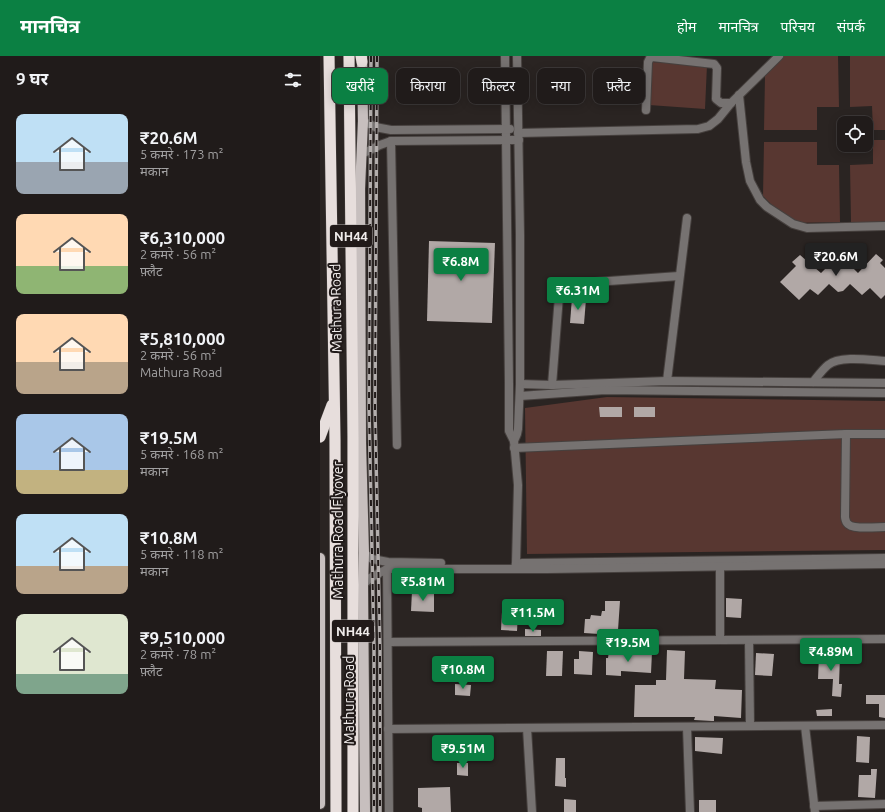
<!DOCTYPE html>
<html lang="hi">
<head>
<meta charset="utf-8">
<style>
  :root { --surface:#201b1a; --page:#2d2827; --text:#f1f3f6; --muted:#a2a1a2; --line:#3d3939; --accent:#0b8043 }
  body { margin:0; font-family:Ubuntu,"Noto Sans Devanagari",sans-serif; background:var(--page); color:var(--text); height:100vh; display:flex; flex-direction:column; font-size:15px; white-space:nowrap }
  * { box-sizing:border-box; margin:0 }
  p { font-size:13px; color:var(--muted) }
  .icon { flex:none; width:22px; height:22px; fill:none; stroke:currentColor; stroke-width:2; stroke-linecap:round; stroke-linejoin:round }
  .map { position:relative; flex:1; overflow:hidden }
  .details { display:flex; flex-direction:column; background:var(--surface); width:320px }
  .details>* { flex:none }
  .banner { position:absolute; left:12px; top:12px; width:380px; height:36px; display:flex; gap:8px }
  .tools { position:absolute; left:517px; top:60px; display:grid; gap:8px }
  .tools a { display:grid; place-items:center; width:36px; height:36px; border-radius:8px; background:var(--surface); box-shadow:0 2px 10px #0003,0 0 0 1px var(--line); font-size:20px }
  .price { position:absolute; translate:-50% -34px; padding:0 9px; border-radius:4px; background:var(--accent); color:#fff; font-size:13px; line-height:26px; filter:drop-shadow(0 1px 2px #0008) }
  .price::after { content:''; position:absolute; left:50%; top:24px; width:12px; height:9px; margin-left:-6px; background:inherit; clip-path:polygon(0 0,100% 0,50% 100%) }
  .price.selected { background:#222; color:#fff }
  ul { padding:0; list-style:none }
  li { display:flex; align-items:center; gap:12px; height:100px; padding:0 16px }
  li span { display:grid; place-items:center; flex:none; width:112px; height:80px; border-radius:8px; color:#555 }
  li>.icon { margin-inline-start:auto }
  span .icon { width:48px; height:48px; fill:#fffc; stroke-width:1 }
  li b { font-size:17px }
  h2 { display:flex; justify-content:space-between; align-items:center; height:48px; padding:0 16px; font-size:17px }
  .tag { padding:0 14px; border-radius:8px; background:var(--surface); box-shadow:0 2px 10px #0003,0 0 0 1px var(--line); font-size:14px; line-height:36px }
  .tag.selected { background:var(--accent); color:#fff }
  header { display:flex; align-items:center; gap:24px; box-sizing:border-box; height:56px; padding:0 20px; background:var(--accent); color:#fff }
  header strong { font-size:19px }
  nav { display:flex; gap:22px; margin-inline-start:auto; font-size:14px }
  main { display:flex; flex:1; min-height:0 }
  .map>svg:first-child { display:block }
</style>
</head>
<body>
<header>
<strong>मानचित्र</strong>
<nav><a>होम</a><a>मानचित्र</a><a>परिचय</a><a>संपर्क</a></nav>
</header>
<main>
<section class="details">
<h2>9 घर<svg class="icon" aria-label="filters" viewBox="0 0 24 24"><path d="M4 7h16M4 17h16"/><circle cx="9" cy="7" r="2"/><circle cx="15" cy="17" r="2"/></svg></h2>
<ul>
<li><span style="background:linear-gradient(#bfe0f5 60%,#9aa5b1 0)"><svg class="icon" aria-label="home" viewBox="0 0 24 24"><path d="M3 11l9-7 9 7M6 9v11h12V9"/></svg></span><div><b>₹20.6M</b><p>5 कमरे · 173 m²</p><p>मकान</p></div></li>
<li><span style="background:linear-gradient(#ffd9b3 65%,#8fb573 0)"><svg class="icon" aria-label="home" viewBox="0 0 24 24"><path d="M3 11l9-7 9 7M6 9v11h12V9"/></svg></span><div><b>₹6,310,000</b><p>2 कमरे · 56 m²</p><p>फ़्लैट</p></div></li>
<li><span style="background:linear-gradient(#ffd9b3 60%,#b9a48a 0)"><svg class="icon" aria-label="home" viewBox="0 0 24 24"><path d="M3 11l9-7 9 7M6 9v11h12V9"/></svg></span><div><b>₹5,810,000</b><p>2 कमरे · 56 m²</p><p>Mathura Road</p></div></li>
<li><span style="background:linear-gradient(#a9c7e8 70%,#c2b280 0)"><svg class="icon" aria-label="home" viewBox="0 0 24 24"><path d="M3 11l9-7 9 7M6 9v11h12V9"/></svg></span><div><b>₹19.5M</b><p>5 कमरे · 168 m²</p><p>मकान</p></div></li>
<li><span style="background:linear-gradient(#bfe0f5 65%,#b9a48a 0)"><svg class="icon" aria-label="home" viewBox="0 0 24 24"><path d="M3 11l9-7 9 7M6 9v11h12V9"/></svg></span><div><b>₹10.8M</b><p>5 कमरे · 118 m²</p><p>मकान</p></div></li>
<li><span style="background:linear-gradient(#dfe7d0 75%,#7fa58c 0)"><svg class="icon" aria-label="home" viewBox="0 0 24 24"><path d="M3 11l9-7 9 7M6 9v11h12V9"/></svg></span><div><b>₹9,510,000</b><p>2 कमरे · 78 m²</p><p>फ़्लैट</p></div></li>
</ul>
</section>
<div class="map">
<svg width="565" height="756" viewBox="0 0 565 756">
  <rect width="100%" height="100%" fill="#2a2422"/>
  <g fill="#583731">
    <path d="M463,0H518L519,51H497V74H444L445,20Z"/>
    <path d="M530,0H565V74H553L552,50L530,51Z"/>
    <path d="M331,6L387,9L385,53L329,49Z"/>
    <path d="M553,84H565V166H531L530,109L553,108Z"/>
    <path d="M444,86H497V109H519L520,166L470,167L443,140Z"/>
    <path d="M287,341L565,345V494L207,498L205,352Z"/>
  </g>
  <g fill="#b1a8a6">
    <path d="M109,185L175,187L172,267L107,265Z"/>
    <path d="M556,198L563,204L560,207L565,212V239L561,243L550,232L542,239L530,228L523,235L518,236L509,228L498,239L490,233L479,244L460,226L476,210L472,206L480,199L501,217L516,202H523L538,217Z"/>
    <path d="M252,242L266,243L264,268L250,267Z"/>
    <path d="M279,351H302V361H280Z"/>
    <rect x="314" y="351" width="21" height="10"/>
    <path d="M92,535L114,536V556L91,555Z"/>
    <path d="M406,542L422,543L421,562L406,561Z"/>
    <path d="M285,545H300L298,574L280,573L279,578L264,577L265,563H270L271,559L281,560L282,555H285Z"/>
    <path d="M182,556L198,557L197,575L181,574Z"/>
    <path d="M205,573L221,574V580H205Z"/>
    <path d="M347,594L365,595L364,623L396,624L395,633L422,634L421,662L394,660V665H392L374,664L375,661H314L315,629H336V624H346Z"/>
    <path d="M227,595H243L242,620H226Z"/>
    <path d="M259,595L273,596L272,619L254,618V603H259Z"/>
    <path d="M289,595H301V597L332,596L331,617L301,615V620L286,619V602H288Z"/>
    <path d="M436,597L454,598L452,620L435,619Z"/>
    <path d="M499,599L520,600L519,628H522L521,641L512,640L513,623H498Z"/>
    <path d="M161,602H168V618H165V625L149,624L150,607L161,608Z"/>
    <path d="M135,628L151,629L150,640L135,639Z"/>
    <path d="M546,639H565V662L559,661V648H546Z"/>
    <path d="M512,653V660H497L496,654Z"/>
    <path d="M537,680L550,681L549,707L536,706Z"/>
    <path d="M375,681L403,682L402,698L375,695Z"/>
    <path d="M236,702H245V722H246V731L235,730Z"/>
    <path d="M137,707H148V720L137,719Z"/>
    <path d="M551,713H557L555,742L538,741L539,719H551Z"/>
    <path d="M130,731L131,756H102V752L98,751V732Z"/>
    <path d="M244,743L256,744V756H244Z"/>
    <rect x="379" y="744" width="17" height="12"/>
  </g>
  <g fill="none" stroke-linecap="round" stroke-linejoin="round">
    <defs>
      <g id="minor">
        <path d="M185,0L189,327V375L194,385L198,429L196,507L195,512"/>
        <path d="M419,39L426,106L430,125L440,144L447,151L473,168L487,172L565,170"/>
        <path d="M326,54L328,6L330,2L332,1L394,8L397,12L396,43L401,47H411"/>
        <path d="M43,65L55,71L71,74L190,73"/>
        <path d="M198,77L378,73L389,70L398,63L411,47L459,0"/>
        <path d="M71,85L77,389"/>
        <path d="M42,98L60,89L71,85L199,84"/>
        <path d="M347,325L367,162"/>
        <path d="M493,326C498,320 502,314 508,309C520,299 550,304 565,305"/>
        <path d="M200,328L232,329L347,325L565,327"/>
        <path d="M232,329L239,240L241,233L247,228L359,220"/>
        <path d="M200,340L285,334L565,337"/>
        <path d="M526,378L525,461C525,462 526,466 527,467C531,474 557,471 565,471"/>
        <path d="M194,385L197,378L198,373L200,328V179L197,0"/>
        <path d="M194,392L526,378H565"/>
        <path d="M44,497L52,503L68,506L121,507"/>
        <path d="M202,507L565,502"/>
        <path d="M400,510V584"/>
        <path d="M67,513L69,756"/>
        <path d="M43,529L50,522L67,513H228L565,508"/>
        <path d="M429,584L430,670"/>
        <path d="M68,586L565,583"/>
        <path d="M485,670L495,756"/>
        <path d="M367,671L370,756"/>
        <path d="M207,672L212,756"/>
        <path d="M68,673L565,669"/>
        <path d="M494,750L565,748"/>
      </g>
      <g id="major">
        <path d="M42,0L43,65L40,133L41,387L44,497L43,529L45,756"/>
        <path d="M0,502V748"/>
      </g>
      <g id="highway">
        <path d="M9,0L15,384L16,756"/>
        <path d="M29,0L33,381V756"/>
        <path d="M41,0L42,6"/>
        <path d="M0,381L12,349"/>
      </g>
    </defs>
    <use href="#minor" stroke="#46403e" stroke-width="10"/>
    <use href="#major" stroke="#46403e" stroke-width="12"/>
    <use href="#highway" stroke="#46403e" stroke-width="12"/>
    <use href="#minor" stroke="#767271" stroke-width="8"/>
    <use href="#major" stroke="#c7bfbe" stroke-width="10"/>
    <use href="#highway" stroke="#e7dedc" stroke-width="11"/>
    <defs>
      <g id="rail">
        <path d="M51,0L49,353L54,593V756"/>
        <path d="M57,0L55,353L60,593V756"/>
      </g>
    </defs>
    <use href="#rail" stroke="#b3aead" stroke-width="3.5"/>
    <use href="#rail" stroke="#211a19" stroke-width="2" stroke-dasharray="6" stroke-linecap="butt"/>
  </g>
  <g text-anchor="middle" stroke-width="4" stroke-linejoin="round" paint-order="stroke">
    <g fill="#211a19" stroke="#b1acab" stroke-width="1">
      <rect x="10" y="169" width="42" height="22" rx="3"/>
      <rect x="12" y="564" width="42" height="22" rx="3"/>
    </g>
    <g font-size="13" font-weight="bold" fill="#efebea">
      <text x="31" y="185">NH44</text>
      <text x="33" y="580">NH44</text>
    </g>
    <g font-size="14" fill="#efebea" stroke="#211a19">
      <text transform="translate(16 252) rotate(-91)" y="5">Mathura Road</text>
      <text transform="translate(18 474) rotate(-90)" y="5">Mathura Road Flyover</text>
      <text transform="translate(29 644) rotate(-90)" y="5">Mathura Road</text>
    </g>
  </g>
</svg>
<div class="tools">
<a><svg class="icon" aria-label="locate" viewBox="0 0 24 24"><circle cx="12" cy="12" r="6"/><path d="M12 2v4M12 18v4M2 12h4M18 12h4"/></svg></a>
</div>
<b class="price selected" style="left:516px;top:221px">₹20.6M</b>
<b class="price" style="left:141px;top:226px">₹6.8M</b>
<b class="price" style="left:258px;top:255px">₹6.31M</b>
<b class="price" style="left:103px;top:546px">₹5.81M</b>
<b class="price" style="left:213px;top:577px">₹11.5M</b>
<b class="price" style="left:308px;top:607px">₹19.5M</b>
<b class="price" style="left:511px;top:616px">₹4.89M</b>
<b class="price" style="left:143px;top:634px">₹10.8M</b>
<b class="price" style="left:143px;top:713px">₹9.51M</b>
<div class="banner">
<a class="tag selected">खरीदें</a>
<a class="tag">किराया</a>
<a class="tag">फ़िल्टर</a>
<a class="tag">नया</a>
<a class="tag">फ़्लैट</a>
</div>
</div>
</main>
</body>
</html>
